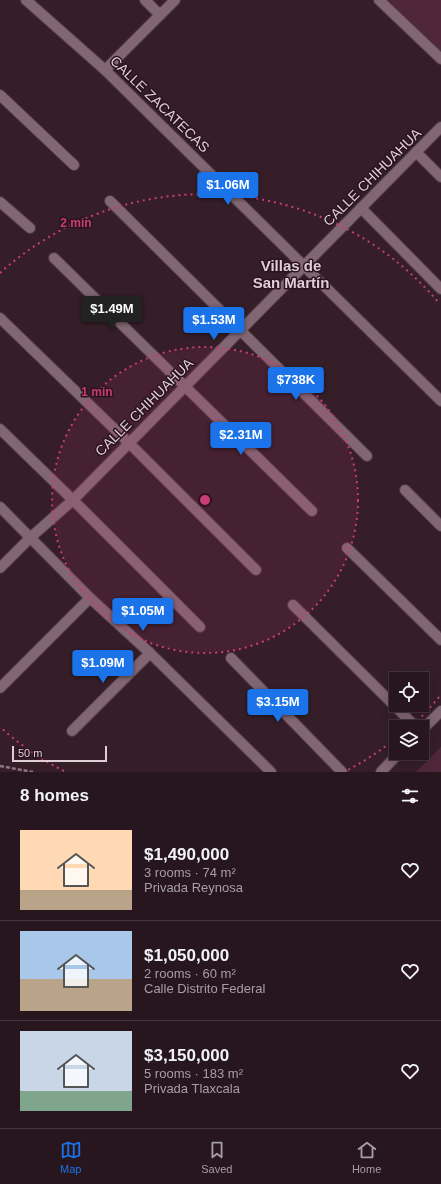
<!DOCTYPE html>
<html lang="en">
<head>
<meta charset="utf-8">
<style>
  :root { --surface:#28161e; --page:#34232b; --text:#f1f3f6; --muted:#a59fa4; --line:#44353c; --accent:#1a73e8 }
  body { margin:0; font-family:Arial,sans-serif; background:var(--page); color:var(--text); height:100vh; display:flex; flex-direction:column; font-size:15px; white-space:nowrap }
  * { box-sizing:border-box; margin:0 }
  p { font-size:13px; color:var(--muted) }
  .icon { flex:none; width:22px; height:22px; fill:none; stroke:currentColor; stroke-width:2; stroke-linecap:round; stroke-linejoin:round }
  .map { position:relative; height:772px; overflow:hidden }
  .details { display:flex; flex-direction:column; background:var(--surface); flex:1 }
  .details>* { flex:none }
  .buttons { position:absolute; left:389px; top:672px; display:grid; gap:8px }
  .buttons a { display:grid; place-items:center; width:40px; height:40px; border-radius:0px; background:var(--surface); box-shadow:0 2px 10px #0003,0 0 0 1px var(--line); font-size:20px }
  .scale { position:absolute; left:12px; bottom:10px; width:95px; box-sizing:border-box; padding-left:4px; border:2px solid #dfcfd5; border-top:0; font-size:11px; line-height:14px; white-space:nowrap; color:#dfcfd5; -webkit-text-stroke:3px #2b141f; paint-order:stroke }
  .price { position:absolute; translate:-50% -34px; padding:0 9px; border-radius:4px; background:var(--accent); color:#fff; font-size:13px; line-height:26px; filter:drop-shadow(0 1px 2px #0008) }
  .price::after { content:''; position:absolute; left:50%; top:24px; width:12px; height:9px; margin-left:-6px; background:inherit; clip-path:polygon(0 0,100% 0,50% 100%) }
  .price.on { background:#222; color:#fff }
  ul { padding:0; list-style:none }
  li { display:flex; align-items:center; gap:12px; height:100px; padding:0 20px }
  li+li { border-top:1px solid var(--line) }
  li span { display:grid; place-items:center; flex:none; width:112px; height:80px; border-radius:0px; color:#555 }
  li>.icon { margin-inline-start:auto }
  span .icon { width:48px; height:48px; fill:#fffc; stroke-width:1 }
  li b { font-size:17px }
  h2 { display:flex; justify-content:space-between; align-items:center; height:48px; padding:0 20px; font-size:17px }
  .tab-bar { display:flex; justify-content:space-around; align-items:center; height:56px; border-top:1px solid var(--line); background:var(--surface); font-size:11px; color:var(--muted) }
  .tab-bar a { display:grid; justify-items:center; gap:2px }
  .tab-bar .on { color:var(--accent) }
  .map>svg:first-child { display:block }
</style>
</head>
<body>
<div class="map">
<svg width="441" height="772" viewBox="0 0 441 772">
  <rect width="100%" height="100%" fill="#351e28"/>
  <g fill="#50273a">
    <path d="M388,0H441V53Z"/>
    <path d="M441,747V772H416Z"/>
  </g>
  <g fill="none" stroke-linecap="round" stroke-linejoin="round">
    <defs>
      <g id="minor">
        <path d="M26,0L105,70L441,401"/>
        <path d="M145,0L160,15"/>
        <path d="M379,0L441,59"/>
        <path d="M105,70L175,0"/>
        <path d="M0,95L74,165"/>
        <path d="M416,152L441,177"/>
        <path d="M110,201L367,456"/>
        <path d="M0,202L30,228"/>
        <path d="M361,208L441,289"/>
        <path d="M54,258L312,511"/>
        <path d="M0,318L129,443L256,570"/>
        <path d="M0,429L73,500L200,627"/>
        <path d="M405,490L441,526"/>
        <path d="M0,507L90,598L150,653L271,772"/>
        <path d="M347,548L441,640"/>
        <path d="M0,568L31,537L73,500L441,127"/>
        <path d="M293,605L416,727"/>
        <path d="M231,658L342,772"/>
        <path d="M0,688L90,598"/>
        <path d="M422,730L441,711"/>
        <path d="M72,731L150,653"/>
        <path d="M381,772L399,753"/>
      </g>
    </defs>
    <use href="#minor" stroke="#4f3b44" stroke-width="12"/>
    <path stroke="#8a777f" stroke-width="2.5" stroke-dasharray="4 2" stroke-linecap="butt" d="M0,766L33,772"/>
    <use href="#minor" stroke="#826672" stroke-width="10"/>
  </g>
  <circle cx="205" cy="500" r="153" fill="#c83d73" fill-opacity=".12"/>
  <g fill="none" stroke="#c83d73" stroke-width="2" stroke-dasharray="2 4">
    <circle cx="205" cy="500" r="153"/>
    <path d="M439 697A306 306 0 0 1 412 726M395 739A306 306 0 0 1 346 771M64 771A306 306 0 0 1 0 727M0 273A306 306 0 0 1 439 303"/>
  </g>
  <g text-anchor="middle" stroke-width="3" stroke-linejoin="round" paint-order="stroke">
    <g font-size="14" fill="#dfcfd5" stroke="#2b141f">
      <text transform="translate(160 104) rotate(44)" y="5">CALLE ZACATECAS</text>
      <text transform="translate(372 177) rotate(-45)" y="5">CALLE CHIHUAHUA</text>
      <text transform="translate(144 407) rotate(-45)" y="5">CALLE CHIHUAHUA</text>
    </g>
    <g font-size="15" font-weight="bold" fill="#dfcfd5" stroke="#2b141f">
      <text x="291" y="271">Villas de<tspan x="291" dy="17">San Martín</tspan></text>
    </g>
  </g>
  <circle cx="205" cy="500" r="6" fill="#c83d73" stroke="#2b141f" stroke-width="2"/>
  <g font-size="12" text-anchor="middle" font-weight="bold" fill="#c83d73" stroke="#2b141f" stroke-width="3" stroke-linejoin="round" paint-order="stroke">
    <text x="76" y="227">2 min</text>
    <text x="97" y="396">1 min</text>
  </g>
</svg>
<div class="buttons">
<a><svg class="icon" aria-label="locate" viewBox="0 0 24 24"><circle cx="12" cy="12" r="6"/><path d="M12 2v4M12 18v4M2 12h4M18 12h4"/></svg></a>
<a><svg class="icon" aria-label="layers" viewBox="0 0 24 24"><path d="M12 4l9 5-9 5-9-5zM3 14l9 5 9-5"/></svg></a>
</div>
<div class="scale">50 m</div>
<b class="price" style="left:228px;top:206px">$1.06M</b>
<b class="price on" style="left:112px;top:330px">$1.49M</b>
<b class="price" style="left:214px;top:341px">$1.53M</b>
<b class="price" style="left:296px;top:401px">$738K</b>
<b class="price" style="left:241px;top:456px">$2.31M</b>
<b class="price" style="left:143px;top:632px">$1.05M</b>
<b class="price" style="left:103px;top:684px">$1.09M</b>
<b class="price" style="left:278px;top:723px">$3.15M</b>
</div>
<section class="details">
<h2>8 homes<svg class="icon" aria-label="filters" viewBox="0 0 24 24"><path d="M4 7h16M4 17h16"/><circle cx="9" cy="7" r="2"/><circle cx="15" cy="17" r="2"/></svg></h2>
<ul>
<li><span style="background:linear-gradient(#ffd9b3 75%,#b9a48a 0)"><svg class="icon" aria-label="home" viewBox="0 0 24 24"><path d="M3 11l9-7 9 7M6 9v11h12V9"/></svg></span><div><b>$1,490,000</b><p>3 rooms · 74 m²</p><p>Privada Reynosa</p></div><svg class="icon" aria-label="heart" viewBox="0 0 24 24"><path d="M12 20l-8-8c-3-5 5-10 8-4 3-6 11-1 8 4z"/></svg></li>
<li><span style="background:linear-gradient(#a9c7e8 60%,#b9a48a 0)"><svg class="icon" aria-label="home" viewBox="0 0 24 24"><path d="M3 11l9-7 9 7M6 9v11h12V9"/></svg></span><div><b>$1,050,000</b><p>2 rooms · 60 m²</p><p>Calle Distrito Federal</p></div><svg class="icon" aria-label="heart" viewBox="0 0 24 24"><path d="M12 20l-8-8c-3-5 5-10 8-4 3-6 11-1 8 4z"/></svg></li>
<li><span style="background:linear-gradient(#c9d6e8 75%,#7fa58c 0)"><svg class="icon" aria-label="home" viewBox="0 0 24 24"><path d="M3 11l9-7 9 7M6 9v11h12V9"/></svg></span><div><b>$3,150,000</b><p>5 rooms · 183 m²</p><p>Privada Tlaxcala</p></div><svg class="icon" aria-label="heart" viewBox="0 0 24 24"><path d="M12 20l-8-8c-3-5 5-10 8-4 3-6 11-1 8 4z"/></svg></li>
</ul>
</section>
<nav class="tab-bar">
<a class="on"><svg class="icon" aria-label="map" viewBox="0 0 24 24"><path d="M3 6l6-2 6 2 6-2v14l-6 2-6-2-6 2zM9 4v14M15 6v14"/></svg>Map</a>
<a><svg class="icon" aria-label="saved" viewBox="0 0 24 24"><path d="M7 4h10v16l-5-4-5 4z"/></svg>Saved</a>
<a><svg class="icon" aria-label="home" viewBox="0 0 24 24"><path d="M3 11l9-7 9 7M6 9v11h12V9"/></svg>Home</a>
</nav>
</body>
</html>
